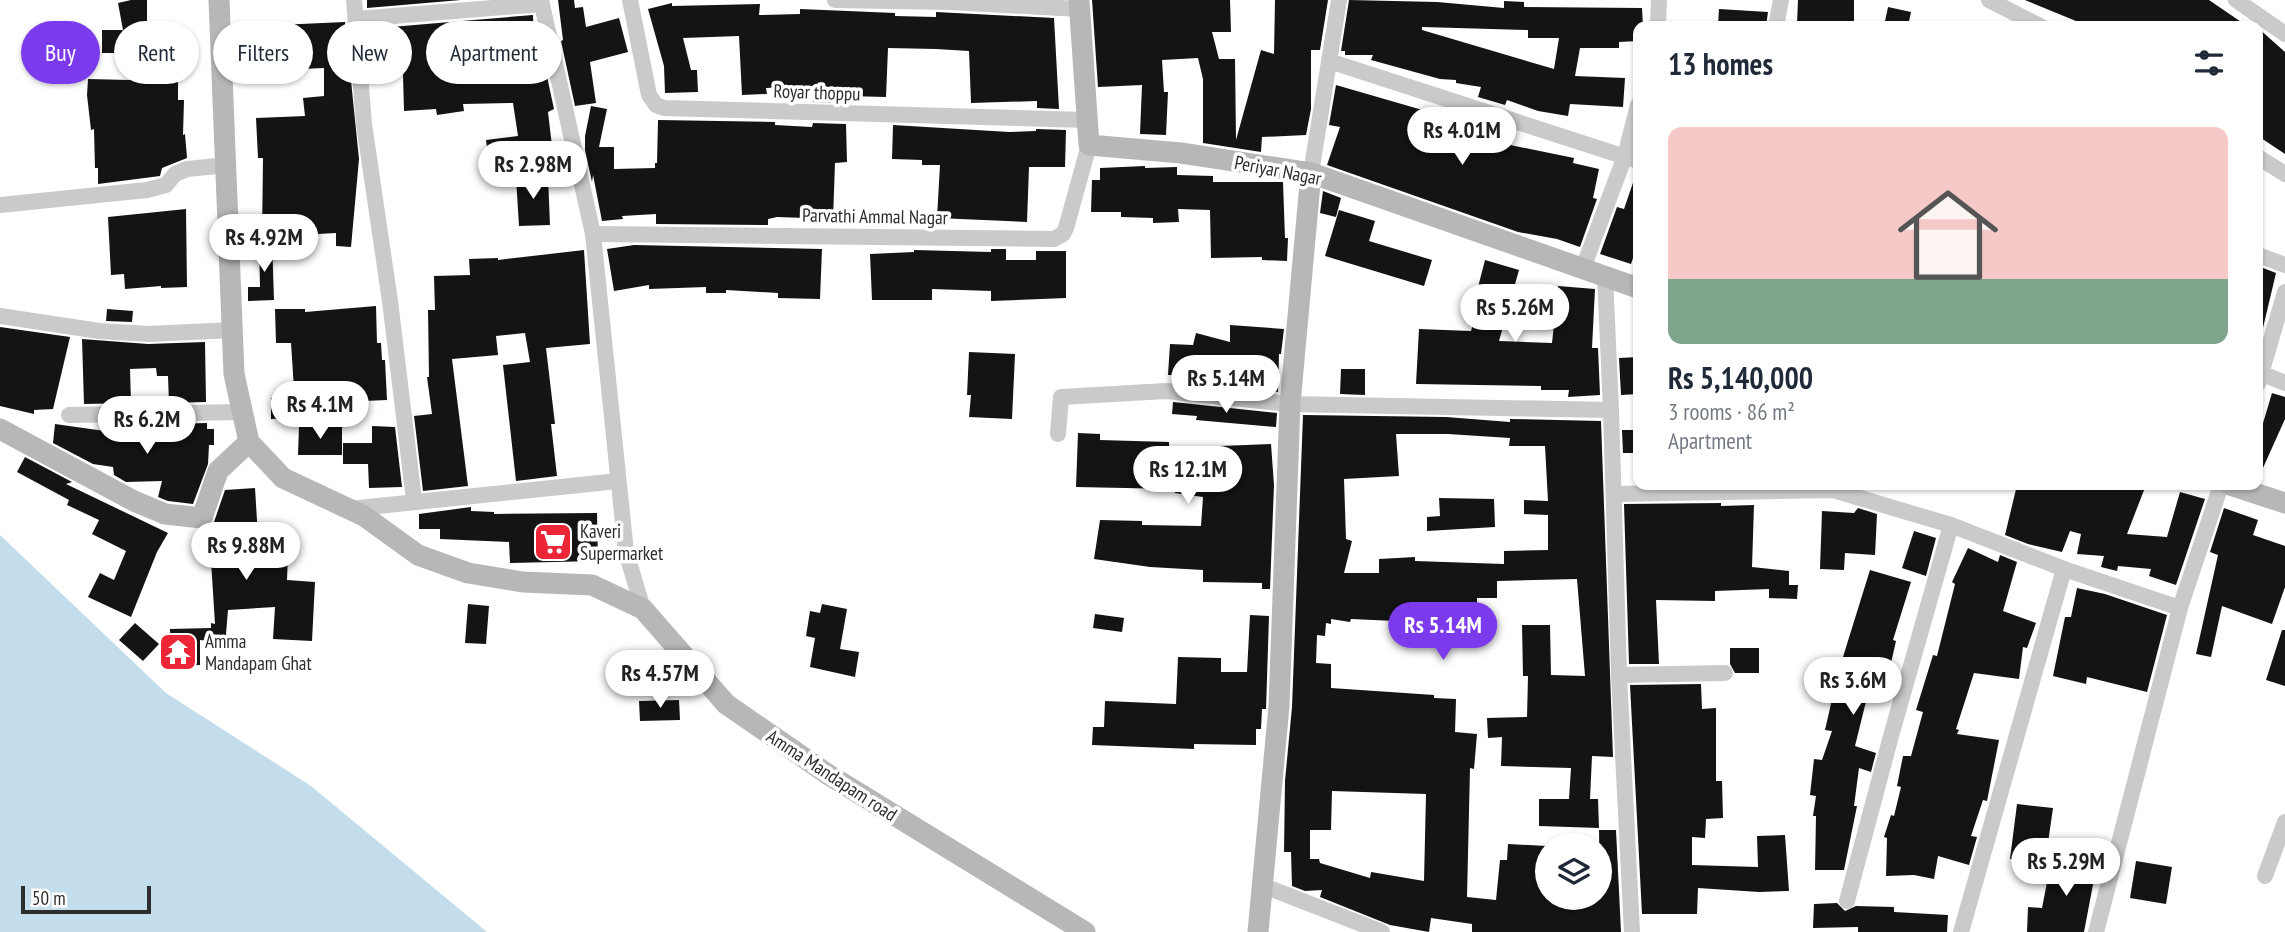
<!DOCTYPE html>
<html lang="en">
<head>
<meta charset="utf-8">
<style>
  :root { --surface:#fff; --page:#f2f2f3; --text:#1f2937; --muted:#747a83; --accent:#7c3aed }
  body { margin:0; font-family:"PT Sans Narrow",sans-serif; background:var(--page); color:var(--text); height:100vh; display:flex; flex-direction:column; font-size:26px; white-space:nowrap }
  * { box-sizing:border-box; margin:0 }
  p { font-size:23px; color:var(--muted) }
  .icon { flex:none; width:38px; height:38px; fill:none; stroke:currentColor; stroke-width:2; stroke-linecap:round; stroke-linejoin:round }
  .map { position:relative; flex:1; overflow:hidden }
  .side { position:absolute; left:1633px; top:21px; width:630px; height:469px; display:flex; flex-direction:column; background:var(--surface); border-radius:14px; box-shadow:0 2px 5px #0004 }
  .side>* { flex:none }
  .hud { position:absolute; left:21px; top:21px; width:665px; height:63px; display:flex; gap:14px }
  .tools { position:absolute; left:1535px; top:833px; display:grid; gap:14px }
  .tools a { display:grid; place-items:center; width:77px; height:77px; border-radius:50%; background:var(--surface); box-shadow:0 2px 5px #0004; font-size:35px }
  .scale { position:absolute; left:21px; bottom:18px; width:130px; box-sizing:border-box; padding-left:7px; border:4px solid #2d2d2d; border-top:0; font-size:19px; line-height:24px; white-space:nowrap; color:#2d2d2d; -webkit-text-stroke:5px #fff; paint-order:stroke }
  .price { position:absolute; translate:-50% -60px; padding:0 16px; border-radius:24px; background:#fff; color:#222; font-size:23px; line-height:46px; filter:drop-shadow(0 2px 4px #0008) }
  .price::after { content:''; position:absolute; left:50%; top:42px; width:21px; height:16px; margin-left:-10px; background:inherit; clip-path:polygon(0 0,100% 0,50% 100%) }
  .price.selected { background:var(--accent); color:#fff }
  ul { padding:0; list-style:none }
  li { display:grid; align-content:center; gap:14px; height:371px; padding:0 35px }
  li span { display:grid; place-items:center; height:217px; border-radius:14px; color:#555 }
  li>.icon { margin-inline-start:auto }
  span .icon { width:126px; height:126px; fill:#fffc; stroke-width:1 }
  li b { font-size:30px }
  h2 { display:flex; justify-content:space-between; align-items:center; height:84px; padding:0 35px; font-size:30px }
  .pill { padding:0 24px; border-radius:32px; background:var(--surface); box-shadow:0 2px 5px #0004; font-size:24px; line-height:63px }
  .pill.selected { background:var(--accent); color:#fff }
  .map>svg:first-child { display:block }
</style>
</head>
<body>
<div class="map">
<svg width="2285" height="932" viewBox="0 0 2285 932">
  <rect width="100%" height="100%" fill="#fff"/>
  <path fill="#c4dded" d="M0,535L166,693L311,786L487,932H0Z"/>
  <g fill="#141414" fill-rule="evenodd">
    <path d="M131,0H147V37L125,38L124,34V53H102V30H123L118,3Z"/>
    <path d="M367,0H461L367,8Z"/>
    <path d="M558,0H574L575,8L583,7L586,27L619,18L628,52L590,62L596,103L575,106L561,41L563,40Z"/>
    <path d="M1092,0H1230L1231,32H1212L1219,59H1235L1236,140L1261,50L1274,54L1275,0H1328L1320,50H1311V109L1306,135L1262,137L1261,152L1203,143V79L1198,58L1162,60L1164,92H1168L1166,135L1140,134L1142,85L1098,87Z"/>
    <path d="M1349,0L1437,2L1504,8V1L1524,2V7L1642,8L1643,26H1638V41L1619,42V48H1580L1575,76L1625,78L1623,107L1570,104L1568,116L1538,111L1507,100L1505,105L1478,97L1481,87L1456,83V80L1440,79L1371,60L1373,55H1345V51H1341ZM1422,27L1528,30V38H1559L1554,69L1422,30Z"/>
    <path d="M1798,0H1854V26L1797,24Z"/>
    <path d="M2025,0H2209L2247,26H2073L2076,21Z"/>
    <path d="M672,3V6L760,4L759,15L800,14V9L895,13V16L936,17V12L1054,18L1059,109L1037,108V101L971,103L969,51L936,49L888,48L886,97L846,96L845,103L813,102L812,86L766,88L767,94L742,95L739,36L683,38L691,70H697L698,92L665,93L664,66L648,9Z"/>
    <path d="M1888,7L1911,12L1908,26H1884Z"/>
    <path d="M1719,9L1768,12L1766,26H1718Z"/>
    <path d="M533,15L534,45L540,44L554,109L548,112L552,146L488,154L486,140L518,136L513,103L463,104L464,111L437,115L436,109L404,111L403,75L371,76L367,29Z"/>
    <path d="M345,22L359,159L351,247L336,246V233L262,237L263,158H258L256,118L305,116L303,98L324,96V68L258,71L256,26Z"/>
    <path d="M2258,28L2285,52V154L2258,136Z"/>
    <path d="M178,77V100H184L183,135L185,134L187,158L162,168L160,176L98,184V168H95L94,129L91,130L87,95L88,79L130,80V78Z"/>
    <path d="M1336,85L1450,118L1448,122L1512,137L1510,145L1574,158L1573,163L1599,169L1593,198L1597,199L1580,247L1557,239L1518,232L1327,165L1340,127L1329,125Z"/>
    <path d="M591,106L607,109L599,147H614V169L655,168V163H657L658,120L775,122V125L812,127L813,123L846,124L847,162L835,163L833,219L777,217L768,219V225L656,224V214L622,216L623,219L602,221L593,175L592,182L585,150V136Z"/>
    <path d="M893,125L1009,132L1036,131V129L1066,130L1065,167H1029L1027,222L937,218L940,165H922V160L892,159Z"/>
    <path d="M1145,166V168L1177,167V175L1213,176V182H1283L1285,238H1288L1287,261L1262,260V257L1211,258L1210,210L1178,209L1179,222L1153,223V218L1121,217V212H1091L1092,180H1100V168Z"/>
    <path d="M1636,174L1638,243L1631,264L1600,254L1617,207L1624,209Z"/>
    <path d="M548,177L550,225L519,226L516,178Z"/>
    <path d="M1323,191L1341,198L1336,217L1320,213Z"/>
    <path d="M186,209L187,287L161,288V286L125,289L124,274L111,275L108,217Z"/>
    <path d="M1339,210L1375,221L1369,241L1432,260L1424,286L1325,256Z"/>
    <path d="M259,239H272L274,300L248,301V287H260Z"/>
    <path d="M634,245L822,249L820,299L778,298V293L726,290V293H706V287L649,289V285L614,291L607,249Z"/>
    <path d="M991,249H1006V260H1036V251H1066V298L991,301V291L932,289V300H872L870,254L914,252V250L991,252Z"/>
    <path d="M584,250L590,344L546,348L555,424H551L557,476L516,481L503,365L530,362L525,333L496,336L498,355L452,359L468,486L423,491L414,416L432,414L427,377H429L428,310H435L434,276L470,275L469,259L498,258V260Z"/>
    <path d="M1485,260L1519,270L1499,341L1552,343L1558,286L1595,289L1592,348H1598L1600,395L1568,397L1569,390H1541V386L1416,384L1419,329L1471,331L1482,293L1477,291Z"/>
    <path d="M2258,266L2276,273L2262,332L2258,331Z"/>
    <path d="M376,306L377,343H381L382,360H385L387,400L295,404L291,343H276L275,309H305V312Z"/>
    <path d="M107,309L133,311L132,322L106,321Z"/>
    <path d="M1230,325L1284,329L1281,354H1279L1278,392L1175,381V375H1168L1170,344L1193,345L1196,333L1230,342Z"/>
    <path d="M0,327L70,337L53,409L34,410V414L0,406Z"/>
    <path d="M82,339L148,344L205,342L206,402L169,403L168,376H157L156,368L130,369L131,403L84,404Z"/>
    <path d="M969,352L1015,354L1012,419L969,417L971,395H967Z"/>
    <path d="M1638,357V394L1621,395L1619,358Z"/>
    <path d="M1341,369H1365V395L1340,394Z"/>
    <path d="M2272,393L2285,397V419L2258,479V440Z"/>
    <path d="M271,398H286V418L271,419Z"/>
    <path d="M1173,402L1277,413L1276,427L1196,420L1197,416L1172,414Z"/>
    <path d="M1303,415L1446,417L1510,422V419L1601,421L1613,757L1592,756L1590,799H1598L1599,828L1539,826V799H1569L1571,768L1501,766L1502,737L1488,738L1487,718L1527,717L1528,676H1523L1522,625H1550L1551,675L1585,676L1577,579L1497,581V598H1477V621L1440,623L1351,619L1350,622L1331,619V624L1326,623L1325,636L1317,635L1316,663L1331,664V688L1434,695V698L1456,699L1455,732L1477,734L1474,769L1470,768L1467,897L1496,900L1500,860H1507L1508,844L1547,846V898H1600L1599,830H1616L1621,932H1472V924L1431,918L1429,932L1390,925L1320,897L1322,890L1305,891L1292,886L1291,852H1284L1285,781L1292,707ZM1396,434H1448L1510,438L1509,446H1545L1548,501L1524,500V514L1548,515V550L1504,551V564L1415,561V557L1379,559V573H1344L1352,541L1346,539L1344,479L1399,476ZM1332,791L1426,794L1424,881L1371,872L1370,878L1320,863L1319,859H1310V830H1331Z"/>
    <path d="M207,423V429H214V445H209L208,464L193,504L168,501L158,497L162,481L126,482L114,475L113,467L93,464L53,443L55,424L126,434L170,432L169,424Z"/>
    <path d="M299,426H342V455H298Z"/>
    <path d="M372,426L395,427L402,487L369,488L368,464H343V443H372Z"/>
    <path d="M1622,430H1638V453H1623Z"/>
    <path d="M1078,433L1100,434V440L1169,442V448L1271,444L1274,485L1270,589H1262V583L1203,582V570L1150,567L1094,559L1100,520L1142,521V525L1201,526L1203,497L1175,493V489L1076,487Z"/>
    <path d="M25,457L72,482L66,484L168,533L157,552L131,617L88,597L100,573L114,580L126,551L92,534L99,520L67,505L69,500L17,472Z"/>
    <path d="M2017,485H2146L2127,534L2167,537L2180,492L2205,499L2176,585L2149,576L2151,569L2118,566L2117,571L2101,567L2104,556L2077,554L2081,534L2070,531L2062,552L2028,544L2005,535Z"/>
    <path d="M255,488L259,553L288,554L287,580L315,582L312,641L273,639L275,607L228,610L225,646H217V642L200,640V665L171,666L170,629L211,628V623L215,624L209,529L214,522L225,490Z"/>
    <path d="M1439,498L1494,499L1495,527L1427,531V517L1440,516Z"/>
    <path d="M1721,503V506L1754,505L1752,567L1789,571V585H1798L1797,599L1769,598V589L1715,591V601L1656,600L1659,664H1629L1624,504Z"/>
    <path d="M471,507V511L494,512V514L597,513L598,561L510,563L509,542L440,539V529H419V514Z"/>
    <path d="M1858,508L1877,514L1875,555L1845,553L1844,570L1820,569L1822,511L1854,513Z"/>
    <path d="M2224,508L2258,520L2253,535L2285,546V587L2272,624L2222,606L2211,657L2196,654L2218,555L2210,552Z"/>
    <path d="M1914,531L1936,538L1926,576L1902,568Z"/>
    <path d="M1968,548L1998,562L2000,555L2017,562L2003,611L2036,623L2027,648L2023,647L2019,679L1974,673L1956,729L1959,730L1957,734L1999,740L1987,801L1983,800L1971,836L1977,837L1969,865L1938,856L1934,879L1914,875L1886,876L1887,838L1884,837L1891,815L1894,816L1901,787L1897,786L1903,756H1911L1923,712L1916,710L1933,655L1937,656L1955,584L1952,582Z"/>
    <path d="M1870,570L1911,582L1893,640L1896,641L1891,663L1886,662L1882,676L1873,673L1855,746L1876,753L1871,772L1859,768L1854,806H1857L1844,870H1815L1816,816H1813L1816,796L1810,795L1814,759L1822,760L1832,731L1825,730L1838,673Z"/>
    <path d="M2077,588L2105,594L2167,615L2147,692L2087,677L2086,684L2053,676L2065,617H2071Z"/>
    <path d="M468,604L489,606L486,644L465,643Z"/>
    <path d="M822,604L847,609L840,649L859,652L855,677L810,667L815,638L806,636L810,611L820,613Z"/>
    <path d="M1095,614L1124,618L1122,632L1093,628Z"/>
    <path d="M1250,615L1269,616L1266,709H1262L1261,729H1256V745L1194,744V749L1092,745L1093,727H1104L1105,701L1176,704L1178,657L1221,658V672H1247Z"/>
    <path d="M135,623L159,644L143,661L119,640Z"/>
    <path d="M2282,630H2285V686L2266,680Z"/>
    <path d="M1730,648H1759V673H1735L1730,664Z"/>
    <path d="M1701,684L1702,709L1716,708V781H1722L1723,818L1706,819L1705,838L1692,837V865L1758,867L1757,836L1785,835L1789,891L1759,892L1698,888L1697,914H1642L1630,685Z"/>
    <path d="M679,700L680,720L640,721L639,701Z"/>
    <path d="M2017,804L2053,808L2045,864L2010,859Z"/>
    <path d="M2075,849L2099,853L2084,932H2027L2028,907L2042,908L2049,872L2069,876Z"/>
    <path d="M2136,861L2172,867L2166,904L2130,898Z"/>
    <path d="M1837,903L1845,911L1856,906L1894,907V912L1948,915L1947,932H1858V927L1813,928L1814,904Z"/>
  </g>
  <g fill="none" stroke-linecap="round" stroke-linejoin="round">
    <g stroke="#cacaca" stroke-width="16">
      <path d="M354,0L364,124L390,301L414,500"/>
      <path d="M541,0L593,234L626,552L643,609"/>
      <path d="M630,0L649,95L656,105L664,108L1087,120"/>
      <path d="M835,0L950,2L1079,9"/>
      <path d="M1989,0L2040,26"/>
      <path d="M2236,0L2285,34"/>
      <path d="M356,19L542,4"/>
      <path d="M1658,26L1659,0"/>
      <path d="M1776,26L1781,0"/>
      <path d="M1329,61L1638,161"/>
      <path d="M2258,157L2285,174"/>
      <path d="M1311,173L1339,0"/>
      <path d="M0,205L147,190L166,185L175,174L187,169L227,165"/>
      <path d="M593,234L1054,239L1063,234L1066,228L1089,145"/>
      <path d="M2258,255L2285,265"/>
      <path d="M1583,268L1625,156L1638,105"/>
      <path d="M0,316L99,331L149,334L233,330"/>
      <path d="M2258,372L2285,383"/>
      <path d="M2258,384L2285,292"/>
      <path d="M1611,410L1619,675L1632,932"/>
      <path d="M69,415L242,412"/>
      <path d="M1058,434L1061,397L1166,391L1290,404L1611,410L1605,276"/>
      <path d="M1614,494L1833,490L1951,525L2064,569L2180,608L2221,485"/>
      <path d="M349,509L618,481"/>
      <path d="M1619,675L1725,673"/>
      <path d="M2265,876L2285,822"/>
      <path d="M1264,886L1382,932"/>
      <path d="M1847,901L1891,736L1951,525"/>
      <path d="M1961,932L2064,569"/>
      <path d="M2096,932L2180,608"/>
    </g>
    <g stroke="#b7b7b7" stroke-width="21">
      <path d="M219,0L234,374L249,442L283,478L364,516L418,555L468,573L523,582L592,585L643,609L726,704L829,775L1085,932"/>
      <path d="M1079,0L1089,145L1181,153L1311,173L1638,288"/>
      <path d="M0,429L134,501L165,514L202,518L218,471L249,442"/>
      <path d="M2230,485L2285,503"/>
      <path d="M1258,932L1279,706L1290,404L1311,173"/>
    </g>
  </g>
  <defs>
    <symbol id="supermarket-square" viewBox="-11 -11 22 22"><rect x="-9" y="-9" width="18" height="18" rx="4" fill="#ed2637" stroke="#fff"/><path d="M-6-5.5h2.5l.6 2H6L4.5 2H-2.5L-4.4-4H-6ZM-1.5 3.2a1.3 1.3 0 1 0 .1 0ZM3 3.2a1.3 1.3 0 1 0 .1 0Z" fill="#fff"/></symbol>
    <symbol id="temple-square" viewBox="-11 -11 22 22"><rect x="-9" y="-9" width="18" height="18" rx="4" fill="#ed2637" stroke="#fff"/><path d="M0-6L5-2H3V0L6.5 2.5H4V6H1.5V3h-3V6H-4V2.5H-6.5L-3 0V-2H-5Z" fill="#fff"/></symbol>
  </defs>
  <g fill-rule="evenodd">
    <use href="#supermarket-square" x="531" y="520" width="44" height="44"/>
    <use href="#temple-square" x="156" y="630" width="44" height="44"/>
  </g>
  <g text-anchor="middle" stroke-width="7" stroke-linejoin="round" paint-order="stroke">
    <g font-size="19" fill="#2d2d2d" stroke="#fff">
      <text transform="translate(817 92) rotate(2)" y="7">Royar thoppu</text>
      <text transform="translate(1278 170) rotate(11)" y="7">Periyar Nagar</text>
      <text transform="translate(875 216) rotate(1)" y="7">Parvathi Ammal Nagar</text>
      <text transform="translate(832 775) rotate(33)" y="7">Amma Mandapam road</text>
    </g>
    <g font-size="19" fill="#2d2d2d" stroke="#fff" text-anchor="start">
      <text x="580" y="538">Kaveri<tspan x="580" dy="22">Supermarket</tspan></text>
      <text x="205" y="648">Amma<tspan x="205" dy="22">Mandapam Ghat</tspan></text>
    </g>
  </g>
</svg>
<div class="tools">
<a><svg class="icon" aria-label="layers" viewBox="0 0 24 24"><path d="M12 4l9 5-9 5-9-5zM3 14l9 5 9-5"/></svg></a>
</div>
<div class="scale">50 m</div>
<b class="price" style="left:1462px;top:167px">Rs 4.01M</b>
<b class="price" style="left:533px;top:201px">Rs 2.98M</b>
<b class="price" style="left:264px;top:274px">Rs 4.92M</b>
<b class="price" style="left:1515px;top:344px">Rs 5.26M</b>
<b class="price" style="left:1226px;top:415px">Rs 5.14M</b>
<b class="price" style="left:320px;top:441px">Rs 4.1M</b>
<b class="price" style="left:147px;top:456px">Rs 6.2M</b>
<b class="price" style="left:1188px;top:506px">Rs 12.1M</b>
<b class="price" style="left:246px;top:582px">Rs 9.88M</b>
<b class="price selected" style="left:1443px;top:662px">Rs 5.14M</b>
<b class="price" style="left:660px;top:710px">Rs 4.57M</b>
<b class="price" style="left:1853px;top:717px">Rs 3.6M</b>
<b class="price" style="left:2066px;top:898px">Rs 5.29M</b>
<div class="hud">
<a class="pill selected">Buy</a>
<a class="pill">Rent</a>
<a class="pill">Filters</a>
<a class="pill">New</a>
<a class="pill">Apartment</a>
</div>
<section class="side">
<h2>13 homes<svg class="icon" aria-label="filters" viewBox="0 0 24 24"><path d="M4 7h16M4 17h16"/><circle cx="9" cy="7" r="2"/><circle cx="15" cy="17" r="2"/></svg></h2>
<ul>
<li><span style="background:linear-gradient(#f6c9c9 70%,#7fa58c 0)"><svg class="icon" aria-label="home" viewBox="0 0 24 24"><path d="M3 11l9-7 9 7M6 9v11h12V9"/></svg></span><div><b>Rs 5,140,000</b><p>3 rooms · 86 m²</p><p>Apartment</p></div></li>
</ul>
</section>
</div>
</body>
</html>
